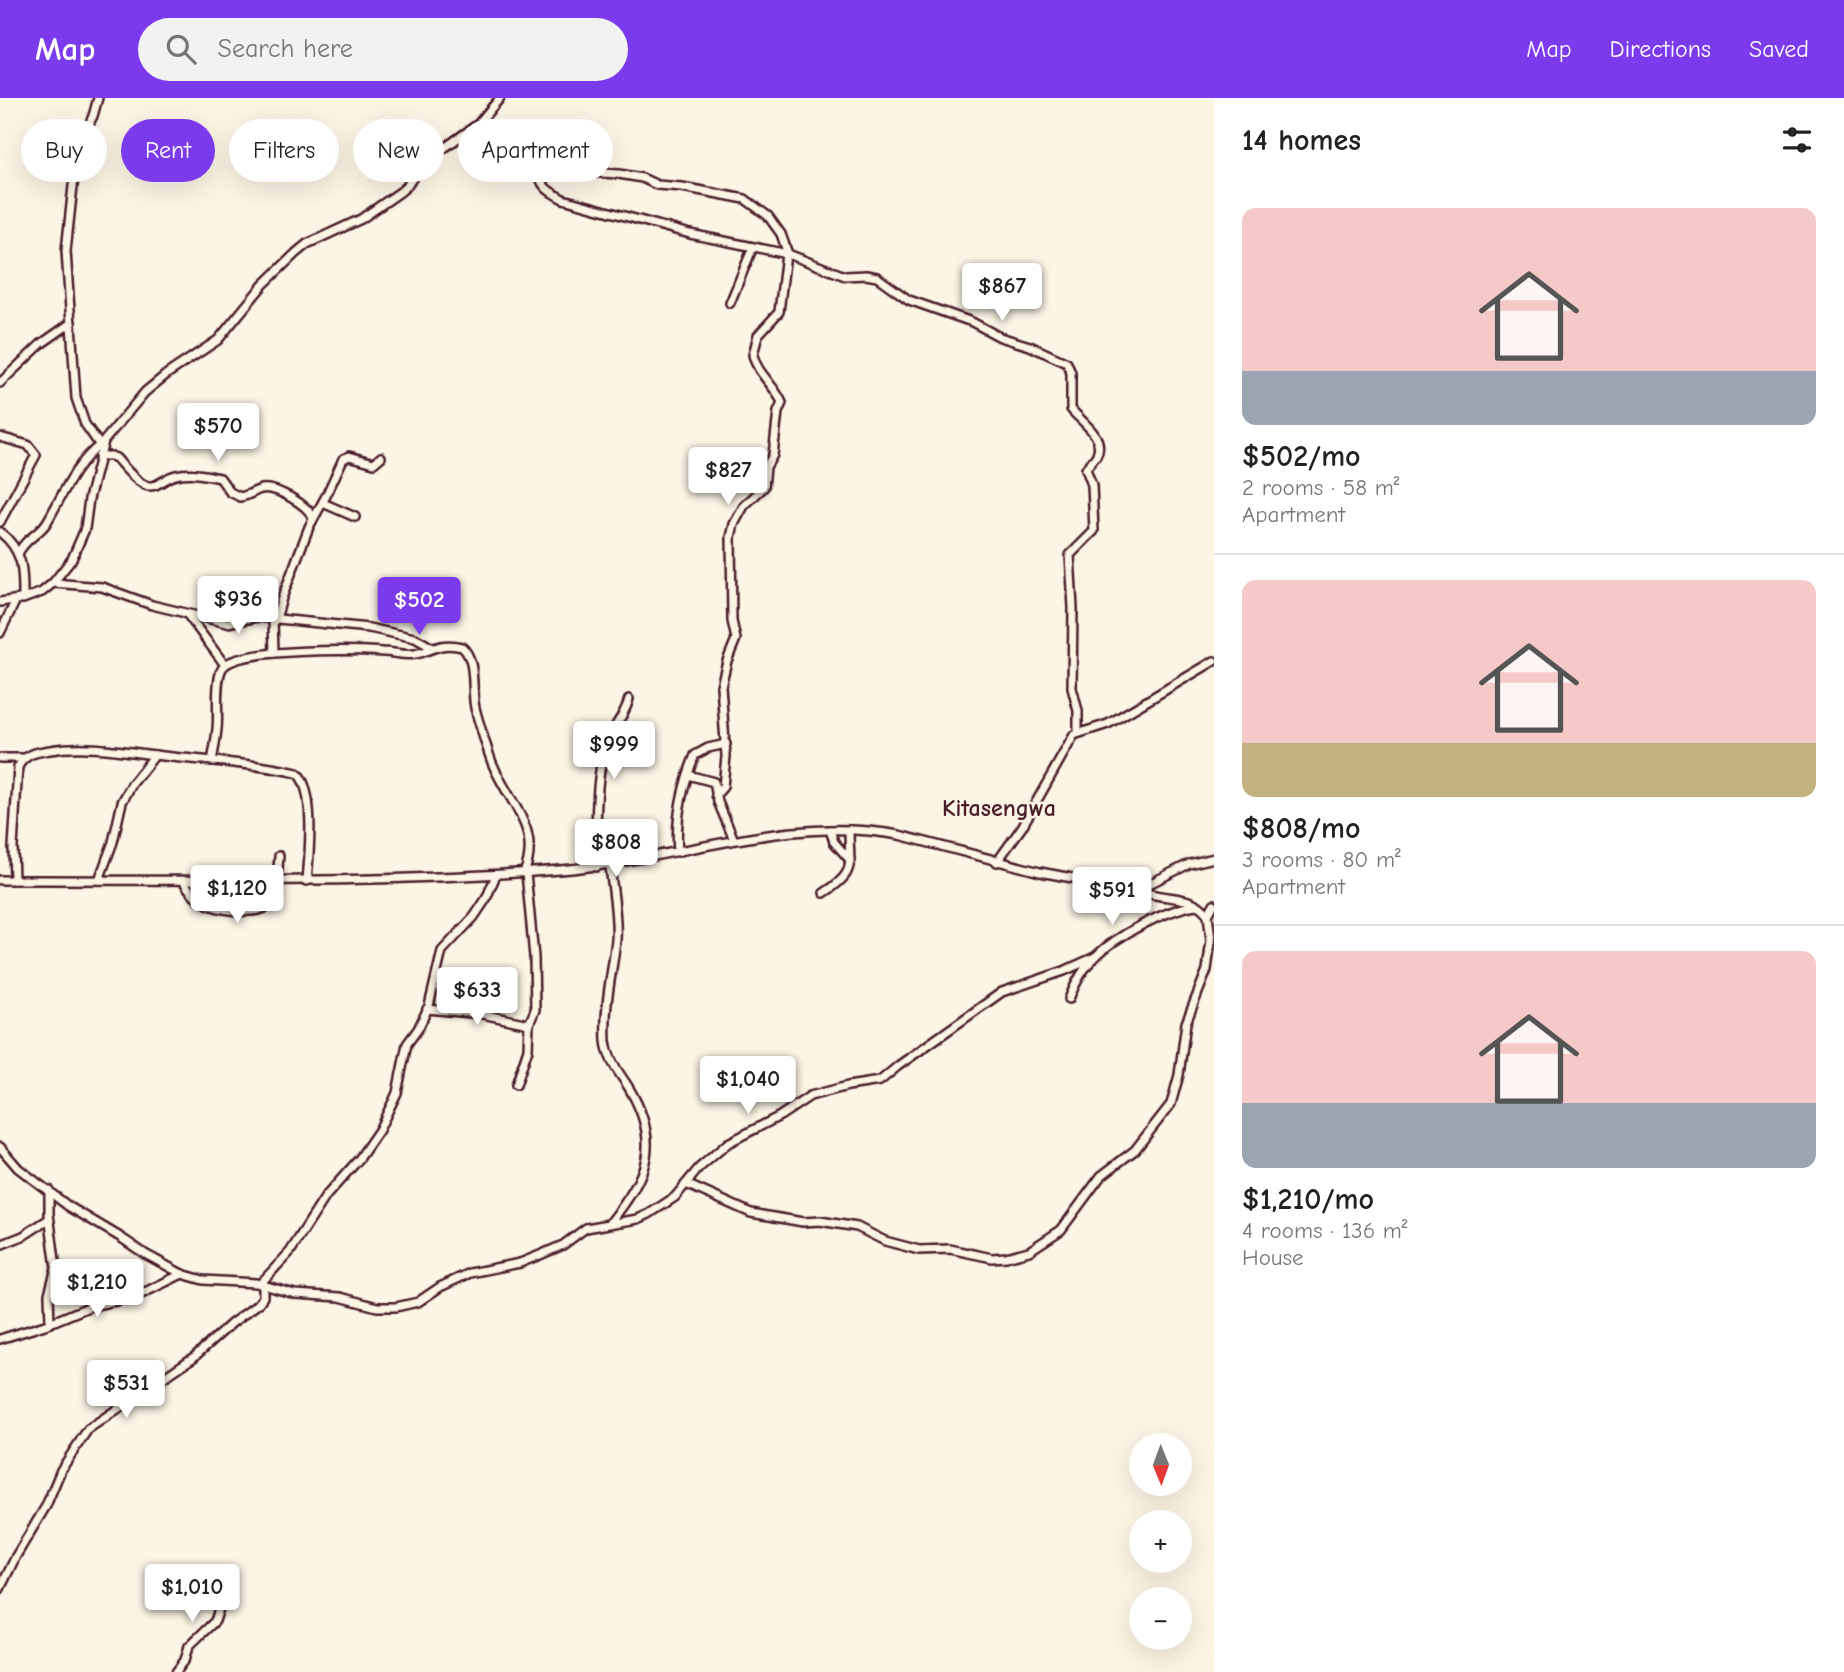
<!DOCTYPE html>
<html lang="en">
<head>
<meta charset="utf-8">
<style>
  :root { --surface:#fff; --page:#f2f2f2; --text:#222; --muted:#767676; --line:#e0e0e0; --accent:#7c3aed }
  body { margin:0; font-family:"Comic Neue",sans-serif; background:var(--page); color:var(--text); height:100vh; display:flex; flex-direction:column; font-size:26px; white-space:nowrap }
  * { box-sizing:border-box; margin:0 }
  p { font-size:23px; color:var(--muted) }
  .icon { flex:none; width:38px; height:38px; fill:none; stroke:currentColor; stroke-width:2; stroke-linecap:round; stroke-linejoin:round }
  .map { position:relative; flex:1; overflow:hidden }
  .sheet { display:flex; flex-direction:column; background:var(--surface); width:630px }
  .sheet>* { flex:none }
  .banner { position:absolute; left:21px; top:21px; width:665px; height:63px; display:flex; gap:14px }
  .needle { width:46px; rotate:179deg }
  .tools { position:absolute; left:1129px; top:1335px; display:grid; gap:14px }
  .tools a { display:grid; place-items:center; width:63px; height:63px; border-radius:50%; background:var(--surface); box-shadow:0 7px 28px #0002; font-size:35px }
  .price { position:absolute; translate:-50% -60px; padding:0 16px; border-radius:7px; background:#fff; color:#222; font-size:23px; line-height:46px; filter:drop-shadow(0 2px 4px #0008) }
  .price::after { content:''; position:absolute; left:50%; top:42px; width:21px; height:16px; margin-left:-10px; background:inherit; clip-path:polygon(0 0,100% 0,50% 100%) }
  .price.selected { background:var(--accent); color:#fff }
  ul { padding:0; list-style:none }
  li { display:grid; align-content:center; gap:14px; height:371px; padding:0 28px }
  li+li { border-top:2px solid var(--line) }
  li span { display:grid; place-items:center; height:217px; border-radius:14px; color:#555 }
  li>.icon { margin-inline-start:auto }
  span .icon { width:126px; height:126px; fill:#fffc; stroke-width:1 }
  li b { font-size:30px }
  h2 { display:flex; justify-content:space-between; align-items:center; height:84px; padding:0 28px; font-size:30px }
  .chip { padding:0 24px; border-radius:32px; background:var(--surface); box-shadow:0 7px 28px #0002; font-size:24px; line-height:63px }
  .chip.selected { background:var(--accent); color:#fff }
  header { display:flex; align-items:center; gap:42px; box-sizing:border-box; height:98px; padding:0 35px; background:var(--accent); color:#fff }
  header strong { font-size:33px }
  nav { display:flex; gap:38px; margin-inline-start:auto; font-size:24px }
  .search { width:490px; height:63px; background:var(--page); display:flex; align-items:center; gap:18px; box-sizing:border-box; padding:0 24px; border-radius:38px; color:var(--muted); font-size:26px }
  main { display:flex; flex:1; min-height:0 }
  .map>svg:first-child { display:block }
</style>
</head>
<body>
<header>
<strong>Map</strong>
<div class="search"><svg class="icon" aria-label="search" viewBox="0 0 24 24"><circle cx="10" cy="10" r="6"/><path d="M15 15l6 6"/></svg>Search here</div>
<nav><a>Map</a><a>Directions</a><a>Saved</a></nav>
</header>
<main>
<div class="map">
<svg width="1214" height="1574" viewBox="0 0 1214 1574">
  <rect width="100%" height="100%" fill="#fcf5e5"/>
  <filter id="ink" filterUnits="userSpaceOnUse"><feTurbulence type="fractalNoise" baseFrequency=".0143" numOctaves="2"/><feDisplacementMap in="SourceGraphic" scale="14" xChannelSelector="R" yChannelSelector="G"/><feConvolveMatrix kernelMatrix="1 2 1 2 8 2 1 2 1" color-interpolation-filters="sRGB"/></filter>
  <g filter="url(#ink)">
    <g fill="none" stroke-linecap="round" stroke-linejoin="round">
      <defs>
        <g id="minor">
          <path d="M98,0L93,18L77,51L66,153L76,300L85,326L101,349"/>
          <path d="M470,32L491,54L504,62L565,73L619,76L642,80L657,87L682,89L745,101L768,118L781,136L788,156"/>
          <path d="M540,68C537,87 548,93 563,101L690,136L788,156L845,178L866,177L877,179L909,202L972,224L1000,239L1030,248L1067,265L1071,275V311C1081,324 1107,339 1096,358C1093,363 1089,365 1086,371L1092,387L1094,433L1070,457L1073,510L1072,590L1078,613V634"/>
          <path d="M730,205L753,149"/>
          <path d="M0,285L41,246L71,225"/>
          <path d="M0,339L28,347L36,357L0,424"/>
          <path d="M99,358H111L116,360C124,369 134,382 145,387C154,391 162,383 170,379C185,372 204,377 220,380L230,394L240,399C248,398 254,393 261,391C276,388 308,407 313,420"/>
          <path d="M323,405L355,419"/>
          <path d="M0,434C24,453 23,472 23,501"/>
          <path d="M18,456C24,441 39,437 47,424C63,397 74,367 100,347"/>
          <path d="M53,485L102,489L152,507L227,525L258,519L369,530L415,540L431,549"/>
          <path d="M0,504L26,500L42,494L53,485L72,461L85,431L89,401L104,343L145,294L167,276L218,242L263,187L296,155L307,146L361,121L400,94L407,88L422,66L478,26L500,0"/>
          <path d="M187,516L225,567"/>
          <path d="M273,521L274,555"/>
          <path d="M276,521L282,500L309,429L326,398L343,361L349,358L374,365L381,359"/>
          <path d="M0,535L16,502"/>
          <path d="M0,660H24"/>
          <path d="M212,663C214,653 216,642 217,631C219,616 214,578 224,568C241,550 355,552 383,554C393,554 405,558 415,556C432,553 441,543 462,549C477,562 471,591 475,610C479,625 484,641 489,656C502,700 544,727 524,775"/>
          <path d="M688,677L714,684L718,704L734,742"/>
          <path d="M716,697L723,689L726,658L721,588L727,563L736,541L732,523L731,439L734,426L744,408L764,389L766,369L773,357L778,314L782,305C775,287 757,276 753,257L758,237L779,214L786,156"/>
          <path d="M830,732L834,744L850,762"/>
          <path d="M678,754C675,720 682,689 695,657L708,650L726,646"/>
          <path d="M997,764L1022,729L1074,637L1108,626L1214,563"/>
          <path d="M596,769C596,734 595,682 605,649C610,631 624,621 629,601"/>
          <path d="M0,782C187,781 373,787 560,772C674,763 784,716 899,737L1040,774L1131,791L1147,787L1189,766L1214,760"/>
          <path d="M14,782L13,749L18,669C25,656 36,654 50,652C87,646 126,654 163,658C207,663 253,665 297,675C316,692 309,758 307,783"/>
          <path d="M99,782L113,744L122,704L132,686L155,657"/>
          <path d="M277,783L279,758"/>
          <path d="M184,784C189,792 195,799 203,804C216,812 255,818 268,808C276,801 277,793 279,783"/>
          <path d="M1137,791C1159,804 1192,793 1208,817"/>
          <path d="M824,795C857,774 849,768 849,732"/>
          <path d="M1069,901C1075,886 1083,870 1095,859C1117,837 1166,812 1196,807"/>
          <path d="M427,911L482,916L529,926"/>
          <path d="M516,987L528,951L529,926L535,912L534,859L526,775"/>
          <path d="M0,1049L18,1070L68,1108L120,1139L145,1156L182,1176L203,1182L256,1185L295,1196L340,1199L377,1209H396L418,1204L440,1189L470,1175L520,1165L540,1157L563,1147L586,1130L638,1121L649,1116L675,1099L699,1070L728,1045L780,1018L810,998L848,988L880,983L898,968L1002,894L1064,873L1095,859"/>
          <path d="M686,1086L751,1115L803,1124L820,1123L857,1129L885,1143L919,1152L950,1151L992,1160L1006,1159L1029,1153L1061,1132L1101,1078L1135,1052L1171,1006L1179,977L1186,925L1207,872L1211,842L1208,817L1214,806"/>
          <path d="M49,1092V1116L56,1170L49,1196L50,1225"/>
          <path d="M610,1125C647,1078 662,1046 629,990C619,974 608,962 606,943C604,906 612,877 616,842C618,818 612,791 610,767"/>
          <path d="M0,1147L23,1138L49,1121"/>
          <path d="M260,1186L290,1154L326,1098L359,1061L379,1032L397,995L407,946L418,931L429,908L442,853L474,819L486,801L496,777"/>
          <path d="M0,1241L45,1227L91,1208L135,1199L182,1176"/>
          <path d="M0,1491L16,1458L46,1408L61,1372L88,1331L194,1259L232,1225L258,1206L263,1199V1186"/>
          <path d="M176,1574L185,1562L189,1548L215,1523L227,1487"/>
        </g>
      </defs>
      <use href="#minor" stroke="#4a1f2b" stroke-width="12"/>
      <use href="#minor" stroke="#fcf5e5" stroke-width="7"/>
    </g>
  </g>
  <g text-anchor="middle" stroke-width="5" stroke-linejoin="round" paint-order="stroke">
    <g font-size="24" font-weight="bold" fill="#4a1f2b" stroke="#fcf5e5">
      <text x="999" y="718">Kitasengwa</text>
    </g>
  </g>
</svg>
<div class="tools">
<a><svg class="needle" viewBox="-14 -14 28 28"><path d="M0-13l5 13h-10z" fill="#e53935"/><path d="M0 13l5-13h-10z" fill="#767676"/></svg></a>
<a>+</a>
<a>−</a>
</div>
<b class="price" style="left:1002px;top:225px">$867</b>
<b class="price" style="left:218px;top:365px">$570</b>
<b class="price" style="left:728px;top:409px">$827</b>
<b class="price" style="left:238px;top:538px">$936</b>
<b class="price selected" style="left:419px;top:539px">$502</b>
<b class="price" style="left:614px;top:683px">$999</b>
<b class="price" style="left:616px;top:781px">$808</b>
<b class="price" style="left:237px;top:827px">$1,120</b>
<b class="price" style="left:1112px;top:829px">$591</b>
<b class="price" style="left:477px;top:929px">$633</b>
<b class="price" style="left:748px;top:1018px">$1,040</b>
<b class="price" style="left:97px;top:1221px">$1,210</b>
<b class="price" style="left:126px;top:1322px">$531</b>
<b class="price" style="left:192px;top:1526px">$1,010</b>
<div class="banner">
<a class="chip">Buy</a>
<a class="chip selected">Rent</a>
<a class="chip">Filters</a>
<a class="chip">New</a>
<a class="chip">Apartment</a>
</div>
</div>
<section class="sheet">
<h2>14 homes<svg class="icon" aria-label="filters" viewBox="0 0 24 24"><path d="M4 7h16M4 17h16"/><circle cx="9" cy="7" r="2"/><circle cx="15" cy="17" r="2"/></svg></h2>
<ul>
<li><span style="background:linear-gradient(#f6c9c9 75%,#9aa5b1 0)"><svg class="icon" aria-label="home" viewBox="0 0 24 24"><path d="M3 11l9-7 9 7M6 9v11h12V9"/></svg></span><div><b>$502/mo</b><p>2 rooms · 58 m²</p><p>Apartment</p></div></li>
<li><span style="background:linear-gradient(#f6c9c9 75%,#c2b280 0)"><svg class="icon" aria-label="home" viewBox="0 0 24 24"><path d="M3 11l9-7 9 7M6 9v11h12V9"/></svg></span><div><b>$808/mo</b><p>3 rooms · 80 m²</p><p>Apartment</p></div></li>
<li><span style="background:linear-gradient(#f6c9c9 70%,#9aa5b1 0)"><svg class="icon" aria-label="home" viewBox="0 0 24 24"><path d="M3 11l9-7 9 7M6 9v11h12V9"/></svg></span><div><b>$1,210/mo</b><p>4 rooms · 136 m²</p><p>House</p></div></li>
</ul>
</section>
</main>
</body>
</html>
